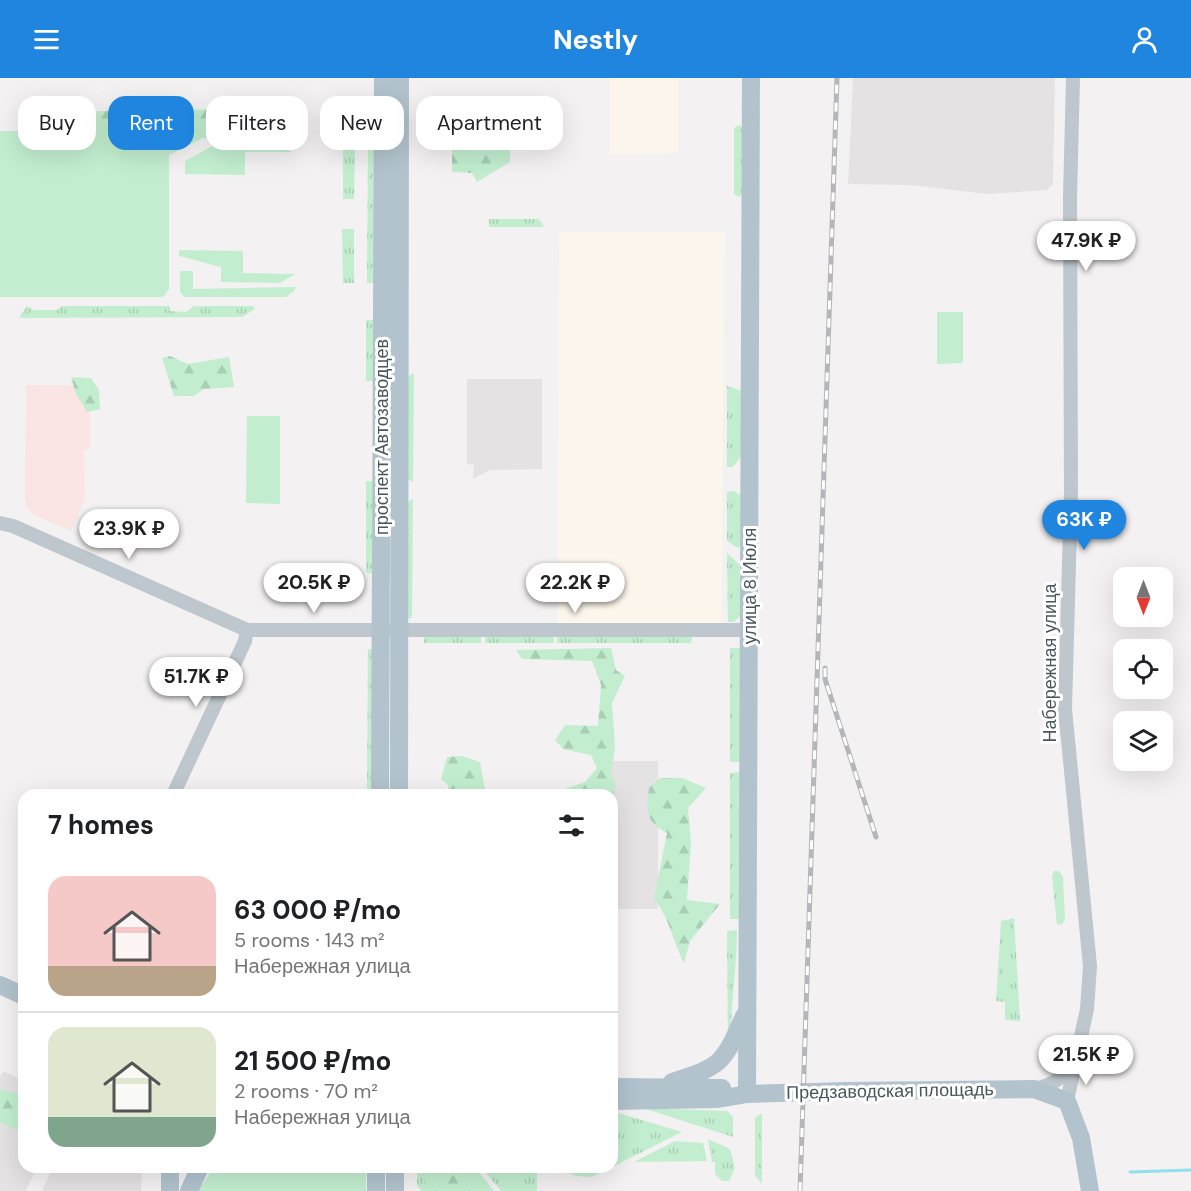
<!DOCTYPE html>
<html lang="en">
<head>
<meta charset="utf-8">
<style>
  :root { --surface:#fff; --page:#f6f6f6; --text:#202124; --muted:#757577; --line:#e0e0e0; --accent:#1f85df }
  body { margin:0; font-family:"DM Sans",sans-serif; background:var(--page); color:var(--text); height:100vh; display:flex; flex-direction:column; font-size:22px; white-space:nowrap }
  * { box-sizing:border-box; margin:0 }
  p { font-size:20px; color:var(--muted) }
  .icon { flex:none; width:33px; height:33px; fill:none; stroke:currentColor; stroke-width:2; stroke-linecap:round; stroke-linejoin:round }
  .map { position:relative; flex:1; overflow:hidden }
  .details { position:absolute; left:18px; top:711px; width:600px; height:384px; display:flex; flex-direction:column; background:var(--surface); border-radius:18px; box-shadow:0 6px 24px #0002 }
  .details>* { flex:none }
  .hud { position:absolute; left:18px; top:18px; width:600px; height:54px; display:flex; gap:12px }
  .needle { width:39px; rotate:180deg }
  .controls { position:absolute; left:1113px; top:489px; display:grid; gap:12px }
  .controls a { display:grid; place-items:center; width:60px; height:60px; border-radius:12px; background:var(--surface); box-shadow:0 6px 24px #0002; font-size:30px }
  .price { position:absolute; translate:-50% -51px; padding:0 14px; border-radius:21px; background:#fff; color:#222; font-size:20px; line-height:39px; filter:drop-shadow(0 2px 3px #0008) }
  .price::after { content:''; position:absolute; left:50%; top:36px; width:18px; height:14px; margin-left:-9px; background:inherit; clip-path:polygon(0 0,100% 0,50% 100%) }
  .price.selected { background:var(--accent); color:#fff }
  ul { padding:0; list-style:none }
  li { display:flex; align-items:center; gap:18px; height:150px; padding:0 30px }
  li+li { border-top:2px solid var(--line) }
  li span { display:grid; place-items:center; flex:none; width:168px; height:120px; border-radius:18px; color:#555 }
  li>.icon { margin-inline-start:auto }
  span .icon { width:72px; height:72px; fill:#fffc; stroke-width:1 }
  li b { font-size:26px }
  h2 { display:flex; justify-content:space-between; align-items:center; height:72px; padding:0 30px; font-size:26px }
  .tag { padding:0 21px; border-radius:18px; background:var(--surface); box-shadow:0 6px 24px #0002; font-size:21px; line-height:54px }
  .tag.selected { background:var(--accent); color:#fff }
  header { display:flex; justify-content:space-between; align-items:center; height:78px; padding:0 30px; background:var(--accent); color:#fff; font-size:27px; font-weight:700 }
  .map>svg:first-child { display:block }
</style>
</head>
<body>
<header><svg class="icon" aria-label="menu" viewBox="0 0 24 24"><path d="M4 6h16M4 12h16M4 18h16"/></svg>Nestly<svg class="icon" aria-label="person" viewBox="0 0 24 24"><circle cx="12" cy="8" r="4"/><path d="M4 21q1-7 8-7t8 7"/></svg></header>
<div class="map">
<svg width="1191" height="1113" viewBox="0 0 1191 1113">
  <defs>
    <pattern id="grass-tufts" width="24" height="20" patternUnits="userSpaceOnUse" patternTransform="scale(1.5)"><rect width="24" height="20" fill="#c2eecf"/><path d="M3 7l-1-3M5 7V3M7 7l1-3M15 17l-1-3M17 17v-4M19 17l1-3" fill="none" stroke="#a8ceb4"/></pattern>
    <pattern id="forest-firs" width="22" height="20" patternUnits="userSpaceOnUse" patternTransform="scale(1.5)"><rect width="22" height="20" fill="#c2eecf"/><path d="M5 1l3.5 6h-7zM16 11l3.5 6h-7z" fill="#a8ceb4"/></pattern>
  </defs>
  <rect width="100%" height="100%" fill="#f3f1f1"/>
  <g fill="#fcf6ec">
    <path d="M610,0H678V75L610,76Z"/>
    <path d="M559,154H725L721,548H558Z"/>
  </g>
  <g fill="#e4e2e3">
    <path d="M853,0H1055L1053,106L1047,112L987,116L911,107L848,106Z"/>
    <path d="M467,301H542V391L490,392L473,401L474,387L467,386Z"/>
    <path d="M602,683H658V831H612V717Z"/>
    <path d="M3,993L24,1003V1089H37L26,1113H0V1000Z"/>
    <path d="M53,1089H142L141,1113H42Z"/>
  </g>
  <path fill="#fbe4e4" d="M26,307L90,308V371L84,372L85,421L71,453L35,437L27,430L25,420Z"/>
  <g fill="url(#grass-tufts)">
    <path d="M739,47L743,50V116L739,119L734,116V50Z"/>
    <path d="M368,67H376L375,205H367Z"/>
    <path d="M343,68H355L354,121H343Z"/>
    <path d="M489,141H539L544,149H489Z"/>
    <path d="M342,151H354V205H343Z"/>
    <path d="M27,228L34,232H57L62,228H169L170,233L186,234L194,228H253L255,231L242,239L19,240Z"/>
    <rect x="366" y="242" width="8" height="61"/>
    <path d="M414,295L413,404L407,401V299Z"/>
    <path d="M727,308L742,313V377L733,389H727Z"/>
    <path d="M366,403H373V494L369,496L366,494Z"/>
    <path d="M734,413L742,418V467L738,470L727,463V414Z"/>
    <path d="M413,421L412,539L409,541L406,540L407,424Z"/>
    <path d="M727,475L742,489V536L734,544H728Z"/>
    <rect x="424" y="558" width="57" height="7"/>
    <rect x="485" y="558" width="69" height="7"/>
    <path d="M557,558H691L692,561L691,565H557Z"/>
    <rect x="730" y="570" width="13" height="114"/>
    <path d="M368,571H374L373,717H367Z"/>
    <path d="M743,694L742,841H730V695Z"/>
    <path d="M1054,793H1059L1063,799L1065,842L1062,846L1057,847L1052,798Z"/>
    <path d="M1014,840L1020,943L1005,942V924L996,923L1001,843Z"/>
    <path d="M737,852C737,889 731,922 731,959L728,965L727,853Z"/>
    <path d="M643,1030L727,1033L733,1039V1059Z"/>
    <path d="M612,1033L682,1054L592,1099L576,1098L554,1089H612Z"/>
    <path d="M762,1035V1106L755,1098V1040Z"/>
    <path d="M708,1061L730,1071L735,1090L729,1103H722L715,1096V1084H712Z"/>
    <path d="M675,1063L703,1065L707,1083L634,1084Z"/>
    <path d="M417,1089H475L494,1113H422L417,1108Z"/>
    <path d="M481,1089L537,1091V1113H501Z"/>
  </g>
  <g fill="url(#forest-firs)">
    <path d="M504,30L510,42V84L477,104L472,95L452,94V52L463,34L474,33L476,60L480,68L493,63L494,51Z"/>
    <path d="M249,31L255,40L224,42L221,49L290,53L293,61L280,71L265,70L250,58L203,60L155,84L24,58L38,34Z"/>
    <path d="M170,278L188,286L229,279L234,309L204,311L194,318H174L162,280Z"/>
    <path d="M71,299L91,300L99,312L100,331L87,334L76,316Z"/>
    <path d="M611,570L616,592L625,598L612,625L615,669L611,699L615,703L613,737L612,717H548L585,704L597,690L591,677L563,671L555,662L565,647L598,648L601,607L592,583L522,581L516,572Z"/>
    <path d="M462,678L480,684L485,712L525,717H448V707L441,701L447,679Z"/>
    <path d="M660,700H682L706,710L688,730L691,765L687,822L720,826L690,863L684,885C672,861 670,841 654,821L667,755C644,743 647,732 649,710Z"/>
    <path d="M0,1011L18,1016L24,1013V1055L0,1044Z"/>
    <path d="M433,1089C451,1089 468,1088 480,1103L478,1113H428L423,1109L428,1092Z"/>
  </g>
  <g fill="#c2eecf">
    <path d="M0,53H169V211L163,219H0Z"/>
    <path d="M214,67H284L291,74H245V97L185,96V83Z"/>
    <path d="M179,172L243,173V195L295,196L280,205L221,204V189L179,178Z"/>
    <path d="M180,193H193V211L295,209V212L286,219H184L180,214Z"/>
    <path d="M937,234H963V285L937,286Z"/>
    <path d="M247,338H280V426L246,425Z"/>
    <path d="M214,1089H366V1113H198Z"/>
  </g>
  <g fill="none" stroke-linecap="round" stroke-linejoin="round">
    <path stroke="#90dfea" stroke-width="3" d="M1130,1094L1191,1092"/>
    <g stroke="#bdc7cd" stroke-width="14">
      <path d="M0,445L13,448L247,552H750"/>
      <path d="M173,717L245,563L247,552"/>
      <path d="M1034,1011C1051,1007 1062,1001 1074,987"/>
      <path d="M1067,1023L1087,931L1090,888L1065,631L1071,412L1070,119L1073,0"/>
    </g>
    <g stroke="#b2c3ce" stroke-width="18">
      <path d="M380,717L383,0"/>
      <path d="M399,717L400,0"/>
      <path d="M0,907L24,918"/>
      <path d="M672,1004C722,988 723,986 744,938"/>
      <path d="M612,1009L722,1010"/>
      <path d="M747,1016L751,0"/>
      <path d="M612,1023L718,1021L747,1016L845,1013L1034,1011L1067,1023L1081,1060L1090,1113"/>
      <path d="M376,1089V1113"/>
      <path d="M395,1089V1113"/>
      <path d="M170,1113V1089"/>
      <path d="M189,1113L200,1089"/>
    </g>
    <defs>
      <g id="rail">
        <path d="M825,590V601L876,759"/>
        <path d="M800,1113L837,0"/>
      </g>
    </defs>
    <use href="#rail" stroke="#b3b7bb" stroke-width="5"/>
    <use href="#rail" stroke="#fff" stroke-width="3" stroke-dasharray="9" stroke-linecap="butt"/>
  </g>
  <g text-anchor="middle" stroke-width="6" stroke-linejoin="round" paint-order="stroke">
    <g font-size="18" fill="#49565e" stroke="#fff">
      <text transform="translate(382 359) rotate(-90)" y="6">проспект Автозаводцев</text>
      <text transform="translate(750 508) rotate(-90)" y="6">улица 8 Июля</text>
      <text transform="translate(1050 585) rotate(-90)" y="6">Набережная улица</text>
      <text transform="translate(890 1013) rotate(-1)" y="6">Предзаводская площадь</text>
    </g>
  </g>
</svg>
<div class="controls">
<a><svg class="needle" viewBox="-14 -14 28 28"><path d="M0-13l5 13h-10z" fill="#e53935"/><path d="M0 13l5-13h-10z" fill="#757577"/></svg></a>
<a><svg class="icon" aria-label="locate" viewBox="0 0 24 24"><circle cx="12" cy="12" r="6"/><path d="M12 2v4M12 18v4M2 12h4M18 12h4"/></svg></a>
<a><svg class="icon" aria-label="layers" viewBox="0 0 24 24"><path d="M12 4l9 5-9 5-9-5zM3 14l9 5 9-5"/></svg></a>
</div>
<b class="price" style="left:1086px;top:194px">47.9K ₽</b>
<b class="price selected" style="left:1084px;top:473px">63K ₽</b>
<b class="price" style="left:129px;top:482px">23.9K ₽</b>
<b class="price" style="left:314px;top:536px">20.5K ₽</b>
<b class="price" style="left:575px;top:536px">22.2K ₽</b>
<b class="price" style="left:196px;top:630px">51.7K ₽</b>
<b class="price" style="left:1086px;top:1008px">21.5K ₽</b>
<div class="hud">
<a class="tag">Buy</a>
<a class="tag selected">Rent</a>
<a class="tag">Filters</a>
<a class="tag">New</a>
<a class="tag">Apartment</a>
</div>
<section class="details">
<h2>7 homes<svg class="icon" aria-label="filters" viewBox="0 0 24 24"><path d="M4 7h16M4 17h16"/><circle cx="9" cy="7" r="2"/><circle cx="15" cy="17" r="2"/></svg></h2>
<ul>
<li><span style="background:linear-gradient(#f6c9c9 75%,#b9a48a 0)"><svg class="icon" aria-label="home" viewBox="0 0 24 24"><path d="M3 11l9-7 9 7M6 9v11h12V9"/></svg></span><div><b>63 000 ₽/mo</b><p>5 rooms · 143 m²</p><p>Набережная улица</p></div></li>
<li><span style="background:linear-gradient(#dfe7d0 75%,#7fa58c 0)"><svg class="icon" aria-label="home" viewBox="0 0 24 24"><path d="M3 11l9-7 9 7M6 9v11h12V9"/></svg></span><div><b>21 500 ₽/mo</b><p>2 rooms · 70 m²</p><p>Набережная улица</p></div></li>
</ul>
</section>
</div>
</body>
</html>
